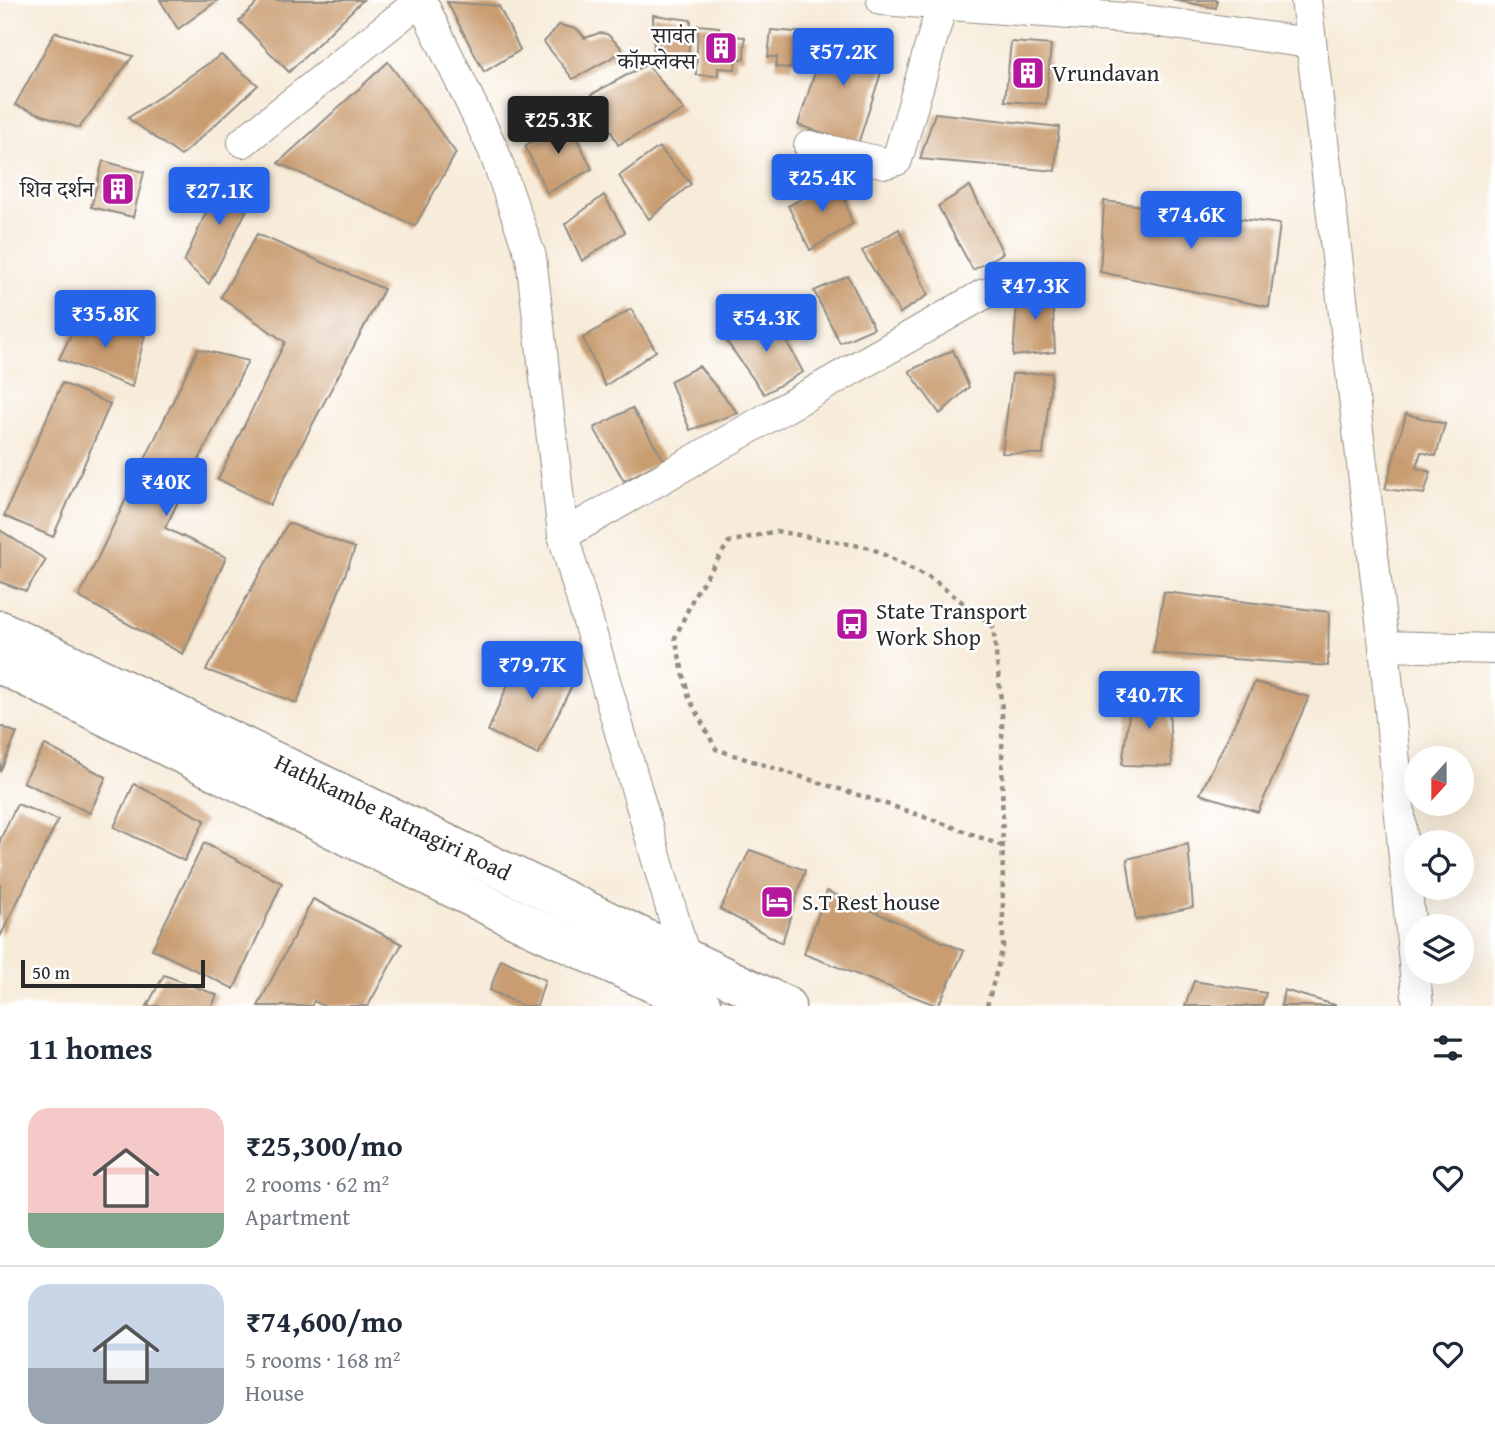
<!DOCTYPE html>
<html lang="en">
<head>
<meta charset="utf-8">
<style>
  :root { --surface:#fff; --page:#f2f2f3; --text:#1f2937; --muted:#747a83; --line:#e0e1e3; --accent:#2563eb }
  body { margin:0; font-family:"Gentium Book Plus","Noto Serif Devanagari",serif; background:var(--page); color:var(--text); height:100vh; display:flex; flex-direction:column; font-size:26px; white-space:nowrap }
  * { box-sizing:border-box; margin:0 }
  p { font-size:23px; color:var(--muted) }
  .icon { flex:none; width:38px; height:38px; fill:none; stroke:currentColor; stroke-width:2; stroke-linecap:round; stroke-linejoin:round }
  .map { position:relative; height:1006px; overflow:hidden }
  .panel { display:flex; flex-direction:column; background:var(--surface); flex:1 }
  .panel>* { flex:none }
  .needle { width:46px; rotate:201deg }
  .controls { position:absolute; left:1404px; top:746px; display:grid; gap:14px }
  .controls a { display:grid; place-items:center; width:70px; height:70px; border-radius:50%; background:var(--surface); box-shadow:0 7px 28px #0002; font-size:35px }
  .scale { position:absolute; left:21px; bottom:18px; width:184px; box-sizing:border-box; padding-left:7px; border:4px solid #2b2b2b; border-top:0; font-size:19px; line-height:24px; white-space:nowrap; color:#2b2b2b; -webkit-text-stroke:5px #fff; paint-order:stroke }
  .price { position:absolute; translate:-50% -60px; padding:0 16px; border-radius:7px; background:var(--accent); color:#fff; font-size:23px; line-height:46px; filter:drop-shadow(0 2px 4px #0008) }
  .price::after { content:''; position:absolute; left:50%; top:42px; width:21px; height:16px; margin-left:-10px; background:inherit; clip-path:polygon(0 0,100% 0,50% 100%) }
  .price.current { background:#222; color:#fff }
  ul { padding:0; list-style:none }
  li { display:flex; align-items:center; gap:21px; height:175px; padding:0 28px }
  li+li { border-top:2px solid var(--line) }
  li span { display:grid; place-items:center; flex:none; width:196px; height:140px; border-radius:21px; color:#555 }
  li>.icon { margin-inline-start:auto }
  span .icon { width:84px; height:84px; fill:#fffc; stroke-width:1 }
  li b { font-size:30px }
  h2 { display:flex; justify-content:space-between; align-items:center; height:84px; padding:0 28px; font-size:30px }
  .map>svg:first-child { display:block }
</style>
</head>
<body>
<div class="map">
<svg width="1495" height="1006" viewBox="0 0 1495 1006">
  <rect width="100%" height="100%" fill="#fff"/>
  <filter id="ink" filterUnits="userSpaceOnUse"><feTurbulence type="fractalNoise" baseFrequency=".0143" numOctaves="2"/><feDisplacementMap in="SourceGraphic" scale="14" xChannelSelector="R" yChannelSelector="G"/><feConvolveMatrix kernelMatrix="1 2 1 2 8 2 1 2 1" color-interpolation-filters="sRGB"/></filter>
  <filter id="wash" filterUnits="userSpaceOnUse"><feTurbulence type="fractalNoise" baseFrequency=".00686" numOctaves="4" result="noise"/><feDisplacementMap in="SourceGraphic" scale="28" xChannelSelector="R" yChannelSelector="G"/><feGaussianBlur stdDeviation="1.57" result="paint"/><feColorMatrix in="noise" values="0 0 0 0 0 0 0 0 0 0 0 0 0 0 0 0 0 1.4 0 .05"/><feComposite in="paint" operator="in"/></filter>
  <g filter="url(#wash)">
    <rect width="100%" height="100%" fill="#f7ebd9"/>
    <g id="blocks">
      <g fill="#c99d71">
        <path d="M160,0H218L178,29Z"/>
        <path d="M260,0H363L289,72L239,21Z"/>
        <path d="M1173,0H1217L1216,8Z"/>
        <path d="M447,2L499,6L520,50L484,72Z"/>
        <path d="M653,15L691,20L688,57L654,54Z"/>
        <path d="M559,25L577,29L585,38L599,33L607,34L620,46L622,52L573,79L544,42Z"/>
        <path d="M698,25L719,27V35L745,37L744,59H736L735,69L718,68V76L696,75Z"/>
        <path d="M771,30L808,33L806,52H799L798,61H792L791,68L776,67L777,57H768Z"/>
        <path d="M55,32L133,56L79,128L15,105Z"/>
        <path d="M828,32L888,51L858,144L798,125Z"/>
        <path d="M1011,42L1051,45L1046,104L1005,101Z"/>
        <path d="M221,55L258,85L181,156L128,118Z"/>
        <path d="M388,62L456,153L415,226L278,163Z"/>
        <path d="M647,64L684,110L618,145L592,94Z"/>
        <path d="M935,113L1059,127L1055,171L920,159Z"/>
        <path d="M567,117L592,169L547,193L525,146Z"/>
        <path d="M659,147L691,184L649,219L619,176Z"/>
        <path d="M103,161L144,172L133,217L91,207Z"/>
        <path d="M222,176L257,190L209,284L184,262Z"/>
        <path d="M839,179L852,224L810,250L788,206Z"/>
        <path d="M970,186L1003,253L973,270L938,206Z"/>
        <path d="M604,195L625,232L582,261L565,224Z"/>
        <path d="M1104,201L1280,224L1269,307L1100,272Z"/>
        <path d="M899,229L928,295L900,313L862,251Z"/>
        <path d="M257,234L384,289L270,505L218,479L285,342L221,297Z"/>
        <path d="M848,276L874,328L840,343L814,291Z"/>
        <path d="M1052,286L1055,352L1013,356L1018,290Z"/>
        <path d="M631,309L656,351L605,386L583,338Z"/>
        <path d="M81,315L145,335L132,387L59,359Z"/>
        <path d="M773,315L803,372L764,394L725,339Z"/>
        <path d="M198,349L248,361L165,528L226,557L183,654L79,597Z"/>
        <path d="M953,350L969,387L940,414L909,371Z"/>
        <path d="M699,366L738,413L690,430L670,381Z"/>
        <path d="M1052,373L1043,454L1002,453L1012,374Z"/>
        <path d="M62,383L110,404L53,537L4,516Z"/>
        <path d="M632,408L664,460L624,481L594,428Z"/>
        <path d="M1406,414L1445,424L1436,456L1421,452L1416,468L1431,472L1424,494L1385,489Z"/>
        <path d="M288,523L355,548L297,703L206,670Z"/>
        <path d="M0,530L46,560L26,591L0,582Z"/>
        <path d="M1164,592L1329,612L1328,666L1153,653Z"/>
        <path d="M524,647L577,675L538,755L488,731Z"/>
        <path d="M1255,682L1309,697L1258,812L1200,794Z"/>
        <path d="M1168,692L1172,766L1122,765L1132,693Z"/>
        <path d="M0,726L17,733L0,772Z"/>
        <path d="M45,745L106,777L90,813L23,782Z"/>
        <path d="M134,784L205,820L184,861L114,827Z"/>
        <path d="M17,804L58,820L0,937V840Z"/>
        <path d="M204,843L282,883L234,989L152,949Z"/>
        <path d="M1188,844L1193,907L1136,920L1127,859Z"/>
        <path d="M750,850L805,870L782,943L720,909Z"/>
        <path d="M827,891L964,951L938,1006L804,954Z"/>
        <path d="M313,899L402,944L368,1006H323L314,1001L311,1006H258Z"/>
        <path d="M501,959L545,980L537,1006H522L490,990Z"/>
        <path d="M164,975L217,995L212,1006H147Z"/>
        <path d="M1194,981L1266,993L1262,1006H1185Z"/>
        <path d="M1284,990L1335,1005V1006H1281Z"/>
      </g>
    </g>
  </g>
  <g filter="url(#ink)">
    <use href="#blocks" fill-opacity="0" stroke="#918b82" stroke-width="2"/>
    <g fill="none" stroke-linecap="round" stroke-linejoin="round">
      <defs>
        <g id="minor">
          <path d="M421,0L493,149L531,257L563,535L685,957L678,972"/>
          <path d="M882,0L1138,19L1310,43"/>
          <path d="M1306,0L1384,646L1418,1006"/>
          <path d="M243,142L421,0"/>
          <path d="M809,146L886,163L897,160L942,5"/>
          <path d="M563,535L984,294"/>
          <path d="M1384,646L1495,649"/>
        </g>
        <g id="major">
          <path d="M0,630L786,1006"/>
          <path d="M0,664L499,911L702,1006"/>
        </g>
      </defs>
      <use href="#minor" stroke="#918b82" stroke-width="32"/>
      <use href="#major" stroke="#918b82" stroke-width="41"/>
      <path stroke="#918b82" stroke-width="4.5" stroke-dasharray="5 5" stroke-linecap="butt" d="M987,1006L1003,947L1002,709L993,626L932,579L871,548L776,531L729,542L695,594L675,638L689,698L716,749C812,782 909,808 1002,846"/>
      <use href="#minor" stroke="#fff" stroke-width="30"/>
      <use href="#major" stroke="#fff" stroke-width="38"/>
    </g>
  </g>
  <defs>
    <symbol id="building-square" viewBox="-11 -11 22 22"><rect x="-9" y="-9" width="18" height="18" rx="4" fill="#b5179e" stroke="#fff"/><path d="M-4-6H4V6H1V3H-1V6H-4ZM-2.5-4.3h1.7v1.8h-1.7ZM.8-4.3h1.7v1.8H.8ZM-2.5-1h1.7V.8h-1.7ZM.8-1h1.7V.8H.8Z" fill="#fff"/></symbol>
    <symbol id="bus-square" viewBox="-11 -11 22 22"><rect x="-9" y="-9" width="18" height="18" rx="4" fill="#b5179e" stroke="#fff"/><path d="M-5-6H5V4H4V6H2V4H-2V6H-4V4H-5ZM-3.5-4V0h7V-4ZM-3.5 1.2v1.5H-2V1.2ZM2 1.2v1.5H3.5V1.2Z" fill="#fff"/></symbol>
    <symbol id="hotel-square" viewBox="-11 -11 22 22"><rect x="-9" y="-9" width="18" height="18" rx="4" fill="#b5179e" stroke="#fff"/><path d="M-6-4.5h1.5V1H6V5H4.5V3h-9V5H-6ZM-4 0a1.8 1.8 0 1 1 3.6 0ZM.5 0V-2.5h3Q6-2.5 6 0Z" fill="#fff"/></symbol>
  </defs>
  <g fill-rule="evenodd">
    <use href="#building-square" x="702" y="29" width="38" height="38"/>
    <use href="#building-square" x="1009" y="54" width="38" height="38"/>
    <use href="#building-square" x="99" y="170" width="38" height="38"/>
    <use href="#bus-square" x="833" y="605" width="38" height="38"/>
    <use href="#hotel-square" x="758" y="883" width="38" height="38"/>
  </g>
  <g text-anchor="middle" stroke-width="5" stroke-linejoin="round" paint-order="stroke">
    <g font-size="23" fill="#2b2b2b" stroke="#fff" text-anchor="start">
      <text x="696" y="43" text-anchor="end">सावंत<tspan x="696" dy="26">कॉम्प्लेक्स</tspan></text>
      <text x="1052" y="81">Vrundavan</text>
      <text x="94" y="197" text-anchor="end">शिव दर्शन</text>
      <text x="876" y="619">State Transport<tspan x="876" dy="26">Work Shop</tspan></text>
      <text x="802" y="910">S.T Rest house</text>
    </g>
    <g font-size="23" fill="#2b2b2b" stroke="#fff">
      <text transform="translate(393 817) rotate(26)" y="8">Hathkambe Ratnagiri Road</text>
    </g>
  </g>
</svg>
<div class="controls">
<a><svg class="needle" viewBox="-14 -14 28 28"><path d="M0-13l5 13h-10z" fill="#e53935"/><path d="M0 13l5-13h-10z" fill="#747a83"/></svg></a>
<a><svg class="icon" aria-label="locate" viewBox="0 0 24 24"><circle cx="12" cy="12" r="6"/><path d="M12 2v4M12 18v4M2 12h4M18 12h4"/></svg></a>
<a><svg class="icon" aria-label="layers" viewBox="0 0 24 24"><path d="M12 4l9 5-9 5-9-5zM3 14l9 5 9-5"/></svg></a>
</div>
<div class="scale">50 m</div>
<b class="price" style="left:843px;top:88px">₹57.2K</b>
<b class="price current" style="left:558px;top:156px">₹25.3K</b>
<b class="price" style="left:822px;top:214px">₹25.4K</b>
<b class="price" style="left:219px;top:227px">₹27.1K</b>
<b class="price" style="left:1191px;top:251px">₹74.6K</b>
<b class="price" style="left:1035px;top:322px">₹47.3K</b>
<b class="price" style="left:105px;top:350px">₹35.8K</b>
<b class="price" style="left:766px;top:354px">₹54.3K</b>
<b class="price" style="left:166px;top:518px">₹40K</b>
<b class="price" style="left:532px;top:701px">₹79.7K</b>
<b class="price" style="left:1149px;top:731px">₹40.7K</b>
</div>
<section class="panel">
<h2>11 homes<svg class="icon" aria-label="filters" viewBox="0 0 24 24"><path d="M4 7h16M4 17h16"/><circle cx="9" cy="7" r="2"/><circle cx="15" cy="17" r="2"/></svg></h2>
<ul>
<li><span style="background:linear-gradient(#f6c9c9 75%,#7fa58c 0)"><svg class="icon" aria-label="home" viewBox="0 0 24 24"><path d="M3 11l9-7 9 7M6 9v11h12V9"/></svg></span><div><b>₹25,300/mo</b><p>2 rooms · 62 m²</p><p>Apartment</p></div><svg class="icon" aria-label="heart" viewBox="0 0 24 24"><path d="M12 20l-8-8c-3-5 5-10 8-4 3-6 11-1 8 4z"/></svg></li>
<li><span style="background:linear-gradient(#c9d6e8 60%,#9aa5b1 0)"><svg class="icon" aria-label="home" viewBox="0 0 24 24"><path d="M3 11l9-7 9 7M6 9v11h12V9"/></svg></span><div><b>₹74,600/mo</b><p>5 rooms · 168 m²</p><p>House</p></div><svg class="icon" aria-label="heart" viewBox="0 0 24 24"><path d="M12 20l-8-8c-3-5 5-10 8-4 3-6 11-1 8 4z"/></svg></li>
</ul>
</section>
</body>
</html>
